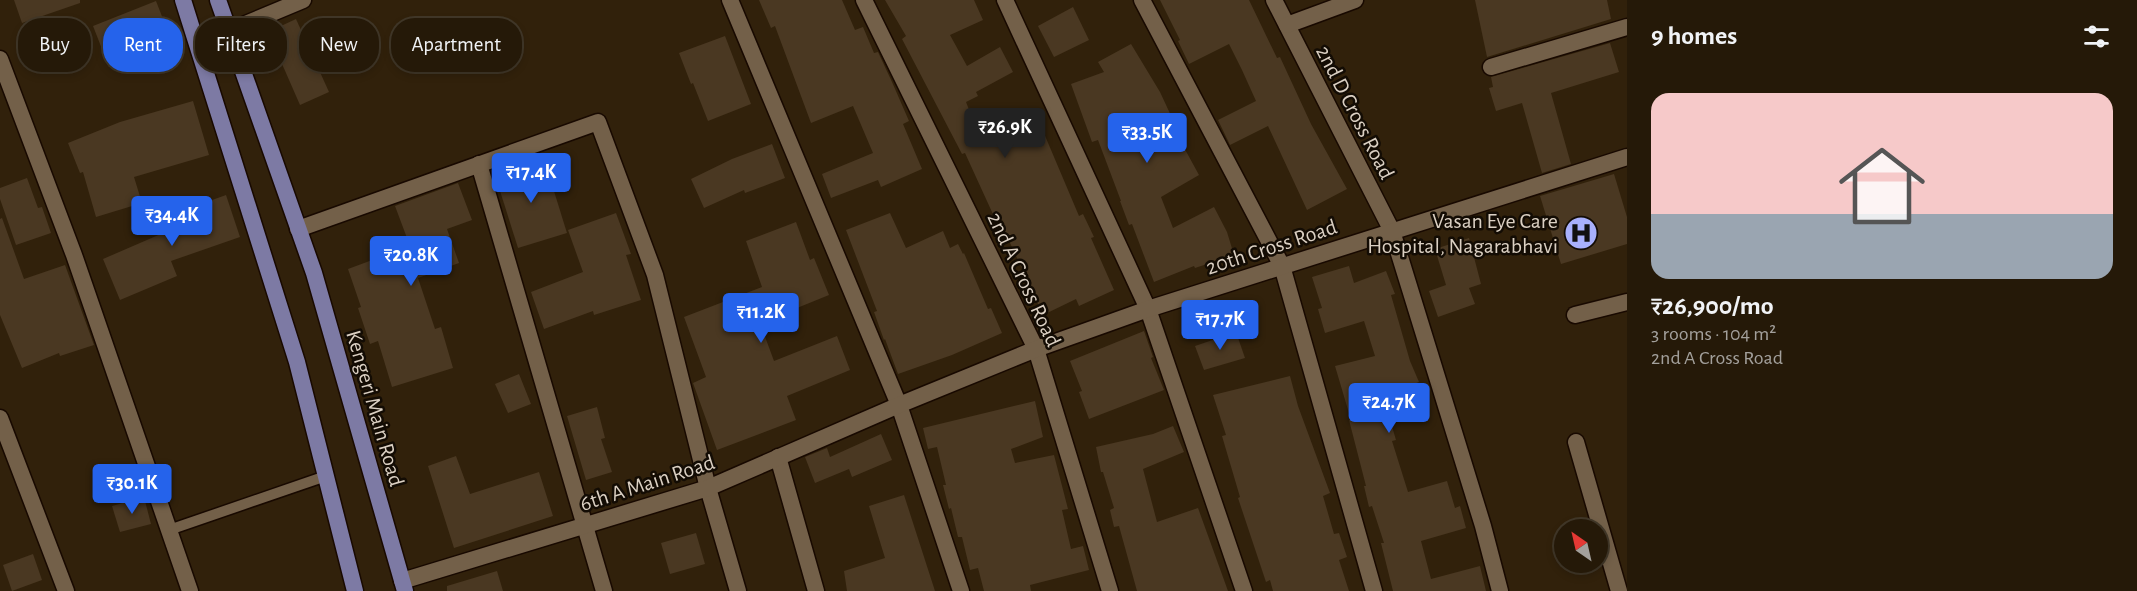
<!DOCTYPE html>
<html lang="en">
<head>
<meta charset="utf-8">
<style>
  :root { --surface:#251908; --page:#2d2212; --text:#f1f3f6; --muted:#a3a09c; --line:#423829; --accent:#2563eb }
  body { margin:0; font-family:"Alegreya Sans",sans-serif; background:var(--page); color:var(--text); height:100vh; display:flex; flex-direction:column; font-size:22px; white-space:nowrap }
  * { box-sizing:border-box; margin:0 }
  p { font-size:20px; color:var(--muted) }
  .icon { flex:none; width:33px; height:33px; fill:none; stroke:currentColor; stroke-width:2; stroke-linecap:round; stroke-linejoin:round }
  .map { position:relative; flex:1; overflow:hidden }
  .sheet { display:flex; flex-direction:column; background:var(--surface); width:510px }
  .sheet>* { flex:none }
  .guide { position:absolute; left:18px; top:18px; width:570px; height:54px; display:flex; gap:12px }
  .needle { width:39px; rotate:326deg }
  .tools { position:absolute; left:1554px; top:519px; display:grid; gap:12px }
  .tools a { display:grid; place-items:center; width:54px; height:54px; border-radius:50%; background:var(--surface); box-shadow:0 3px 9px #0003,0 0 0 2px var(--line); font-size:30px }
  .price { position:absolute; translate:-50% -51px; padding:0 14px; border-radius:6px; background:var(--accent); color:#fff; font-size:20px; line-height:39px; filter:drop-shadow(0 2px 3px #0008) }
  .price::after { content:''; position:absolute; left:50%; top:36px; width:18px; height:14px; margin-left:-9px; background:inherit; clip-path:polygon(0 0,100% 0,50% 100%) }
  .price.active { background:#222; color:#fff }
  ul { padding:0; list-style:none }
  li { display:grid; align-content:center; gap:12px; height:318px; padding:0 24px }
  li+li { border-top:2px solid var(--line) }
  li span { display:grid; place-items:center; height:186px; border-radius:18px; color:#555 }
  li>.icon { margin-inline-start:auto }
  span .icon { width:108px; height:108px; fill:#fffc; stroke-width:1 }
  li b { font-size:26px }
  h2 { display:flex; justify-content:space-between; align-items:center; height:72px; padding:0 24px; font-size:26px }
  .chip { padding:0 21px; border-radius:24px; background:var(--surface); box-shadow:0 3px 9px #0003,0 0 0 2px var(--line); font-size:21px; line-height:54px }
  .chip.active { background:var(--accent); color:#fff }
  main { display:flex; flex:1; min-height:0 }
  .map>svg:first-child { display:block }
</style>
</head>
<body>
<main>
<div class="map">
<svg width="1627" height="591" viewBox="0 0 1627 591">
  <rect width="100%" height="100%" fill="#31210b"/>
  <g fill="#4a3822">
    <path d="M14,0H80V3L22,23Z"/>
    <path d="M759,0H842L855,30L863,27L874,53L878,52L892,82L909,121L903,124L922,169L881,187L878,180L831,198L822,174L873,153L853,106L811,123L775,26L771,28Z"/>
    <path d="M885,0H974L983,20L950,35L967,66L1000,47L1013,72L976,92L978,96L966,102L974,122L989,116L1006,147L1043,131L1079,216L1083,214L1094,237L1091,238L1114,290L1079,306L1076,299L1043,315L1000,221L997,223L965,153L962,154L902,39L906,36Z"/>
    <path d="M1160,0H1249L1277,58L1280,57L1311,124L1347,189L1307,210L1268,126L1230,145L1218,120L1256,101L1242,70L1229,44L1189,64L1178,41L1180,40Z"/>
    <path d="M1475,0H1607L1611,19L1487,57Z"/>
    <path d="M156,1L172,42L109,67L93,26Z"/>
    <path d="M1073,7L1089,40L1054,57L1038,26Z"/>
    <path d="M296,19L329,92L300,105L268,32Z"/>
    <path d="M725,36L751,104L708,121L693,83L691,84L679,53Z"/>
    <path d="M1610,43L1619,72L1551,93L1571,164L1542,173L1522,103L1496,111L1489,88L1493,87L1491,77Z"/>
    <path d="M1131,44L1160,92L1173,120L1170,122L1199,175L1161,197L1173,228L1214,207L1227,232L1234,255L1195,268L1194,266L1154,282L1132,224L1129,225L1120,201H1121L1098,140L1092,142L1071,84L1104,72L1098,62Z"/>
    <path d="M193,101L209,155L134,177L142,203L96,217L83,172L80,173L68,143L120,122Z"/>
    <path d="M772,144L785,178L745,193L744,190L704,208L691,179L732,159Z"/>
    <path d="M544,159L567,233L518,248L495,175Z"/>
    <path d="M1614,174L1627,217V244L1561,264L1540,196Z"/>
    <path d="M27,178L38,208L42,207L51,233L16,245L0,199V188Z"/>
    <path d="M458,183L472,220L447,229L459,263L418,278L435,329L441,327L453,368L392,387L378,341L370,344L358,308L361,307L348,269L410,246L395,206Z"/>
    <path d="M226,195L240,237L171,261L177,276L120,300L103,259L170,230L165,217Z"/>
    <path d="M616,213L631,254L626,255L641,300L594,315L593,311L544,329L531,292L583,272L568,230Z"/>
    <path d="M890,213L906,248L943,231L950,248L958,244L963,254L964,253L988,309L991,308L1002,333L952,355L898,374L885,339L884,340L874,312L877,311L846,230Z"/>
    <path d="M2,218L24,279L65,265L94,345L60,356L59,353L22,368L0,315V219Z"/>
    <path d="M796,222L810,260L814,258L829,295L760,323L774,361L837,336L850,370L787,396L796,420L717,450L693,383L706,377L684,317L762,287L746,241Z"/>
    <path d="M1469,238L1481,284L1469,288L1475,304L1438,317L1429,291L1446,285L1435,249Z"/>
    <path d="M1349,266L1354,283L1386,271L1395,294L1391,295L1410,361L1419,382L1383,396L1396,440L1392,441L1408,492L1447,481L1455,508L1460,506L1466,528L1421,541L1431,579L1480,566L1486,591H1393L1381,543H1384L1372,506L1369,507L1364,486H1366L1349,420H1351L1335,366L1375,356L1364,321L1325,333L1318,309L1322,308L1312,277Z"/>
    <path d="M1144,331L1153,357L1151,358L1164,390L1089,419L1079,392L1082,391L1070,361Z"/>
    <path d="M1236,332L1245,358L1204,370L1195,346Z"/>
    <path d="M519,374L531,404L508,413L495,384Z"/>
    <path d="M1290,376L1298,406L1330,493L1323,496L1334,534L1339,533L1347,557L1339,560L1349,591H1273L1270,580L1266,582L1238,498L1240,497L1222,436L1226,435L1213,395Z"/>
    <path d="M1035,401L1043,437L1011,449L1015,463L1054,455L1068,509L1062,510L1071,549L1083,546L1089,570L1030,585L1031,591H984L978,568L970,570L962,537H958L951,508L949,509L943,485H946L937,447L928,449L923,428Z"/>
    <path d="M597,407L605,438L601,439L612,472L586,480L567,416Z"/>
    <path d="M1173,426L1184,452L1143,469L1157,522L1198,508L1228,591H1137L1119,526L1114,527L1110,510L1114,508L1103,472H1101L1096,447L1153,434Z"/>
    <path d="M881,434L892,460L852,477L849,469L815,483L805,457L827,448L830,457Z"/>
    <path d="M456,456L470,494L539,472L553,516L454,548L428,466Z"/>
    <path d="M904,495L935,591H847L844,571L885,558L869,506Z"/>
    <path d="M144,497L151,524L120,532L112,506Z"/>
    <path d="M696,533L705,564L670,574L661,543Z"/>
    <path d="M33,554L42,580L12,591L3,565Z"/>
    <path d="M497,571L503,591H447V586Z"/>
  </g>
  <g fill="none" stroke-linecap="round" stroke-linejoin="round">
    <defs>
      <path id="service" d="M169,530L326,476"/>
      <g id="minor">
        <path d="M730,0L899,405L961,591"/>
        <path d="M864,0L1036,349L1110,591"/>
        <path d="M1005,0L1148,309L1244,591"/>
        <path d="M1142,0L1282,266L1374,591"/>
        <path d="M1274,0L1392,231L1483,526L1500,591"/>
        <path d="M1287,25L1355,0"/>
        <path d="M229,31L303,0"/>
        <path d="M0,59L74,255L190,591"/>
        <path d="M1491,67L1627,27"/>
        <path d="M479,164L604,591"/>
        <path d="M298,229L598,122L655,275L708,488L738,591"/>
        <path d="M1575,315L1627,302"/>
        <path d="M0,418L66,591"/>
        <path d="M1576,442L1619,591"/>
        <path d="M778,457L816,591"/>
      </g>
      <path id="tertiary" d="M402,581L708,488L899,405L1036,349L1148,309L1627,157"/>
      <g id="primary">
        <path d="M183,0L297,362L355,591"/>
        <path d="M218,0L314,273L405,591"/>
      </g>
    </defs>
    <use href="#service" stroke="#180900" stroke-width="13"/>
    <use href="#minor" stroke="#180900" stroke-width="19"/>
    <use href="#tertiary" stroke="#180900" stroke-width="19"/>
    <use href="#primary" stroke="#180900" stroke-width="19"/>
    <use href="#service" stroke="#736049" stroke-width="10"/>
    <use href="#minor" stroke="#736049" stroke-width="16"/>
    <use href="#tertiary" stroke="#736049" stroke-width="16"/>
    <use href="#primary" stroke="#7d7aa4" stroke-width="16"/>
  </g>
  <defs>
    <symbol id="hospital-disc" viewBox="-11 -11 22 22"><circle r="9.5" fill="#a8b0fc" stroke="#130c04"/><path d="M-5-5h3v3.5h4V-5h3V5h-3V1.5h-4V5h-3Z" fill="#111"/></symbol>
  </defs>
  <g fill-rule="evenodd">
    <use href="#hospital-disc" x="1562" y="214" width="38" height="38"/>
  </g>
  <g text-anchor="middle" stroke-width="5" stroke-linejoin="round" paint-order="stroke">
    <g font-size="22" fill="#dbd0c3" stroke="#130c04">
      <text transform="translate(1356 112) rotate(63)" y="8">2nd D Cross Road</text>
      <text transform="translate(1271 246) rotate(-18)" y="8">20th Cross Road</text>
      <text transform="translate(1025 279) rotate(65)" y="8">2nd A Cross Road</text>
      <text transform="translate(376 408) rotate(74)" y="8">Kengeri Main Road</text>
      <text transform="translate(647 482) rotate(-18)" y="8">6th A Main Road</text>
    </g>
    <g font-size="22" fill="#dbd0c3" stroke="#130c04" text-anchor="end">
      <text x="1558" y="228">Vasan Eye Care<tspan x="1558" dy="25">Hospital, Nagarabhavi</tspan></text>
    </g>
  </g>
</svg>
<div class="tools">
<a><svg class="needle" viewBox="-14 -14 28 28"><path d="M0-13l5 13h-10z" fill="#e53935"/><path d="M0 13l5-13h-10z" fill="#a3a09c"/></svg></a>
</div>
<b class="price active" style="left:1005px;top:159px">₹26.9K</b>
<b class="price" style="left:1147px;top:164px">₹33.5K</b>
<b class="price" style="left:531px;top:204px">₹17.4K</b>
<b class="price" style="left:172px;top:247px">₹34.4K</b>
<b class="price" style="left:411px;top:287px">₹20.8K</b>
<b class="price" style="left:761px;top:344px">₹11.2K</b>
<b class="price" style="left:1220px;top:351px">₹17.7K</b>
<b class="price" style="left:1389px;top:434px">₹24.7K</b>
<b class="price" style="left:132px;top:515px">₹30.1K</b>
<div class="guide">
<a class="chip">Buy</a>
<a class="chip active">Rent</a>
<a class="chip">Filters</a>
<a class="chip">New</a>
<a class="chip">Apartment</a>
</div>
</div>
<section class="sheet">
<h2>9 homes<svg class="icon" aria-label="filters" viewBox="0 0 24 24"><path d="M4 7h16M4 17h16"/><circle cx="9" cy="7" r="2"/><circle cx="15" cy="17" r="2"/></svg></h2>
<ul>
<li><span style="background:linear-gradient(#f6c9c9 65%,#9aa5b1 0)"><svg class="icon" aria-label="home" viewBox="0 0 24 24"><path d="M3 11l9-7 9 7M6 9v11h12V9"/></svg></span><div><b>₹26,900/mo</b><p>3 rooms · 104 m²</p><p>2nd A Cross Road</p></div></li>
</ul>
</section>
</main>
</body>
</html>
